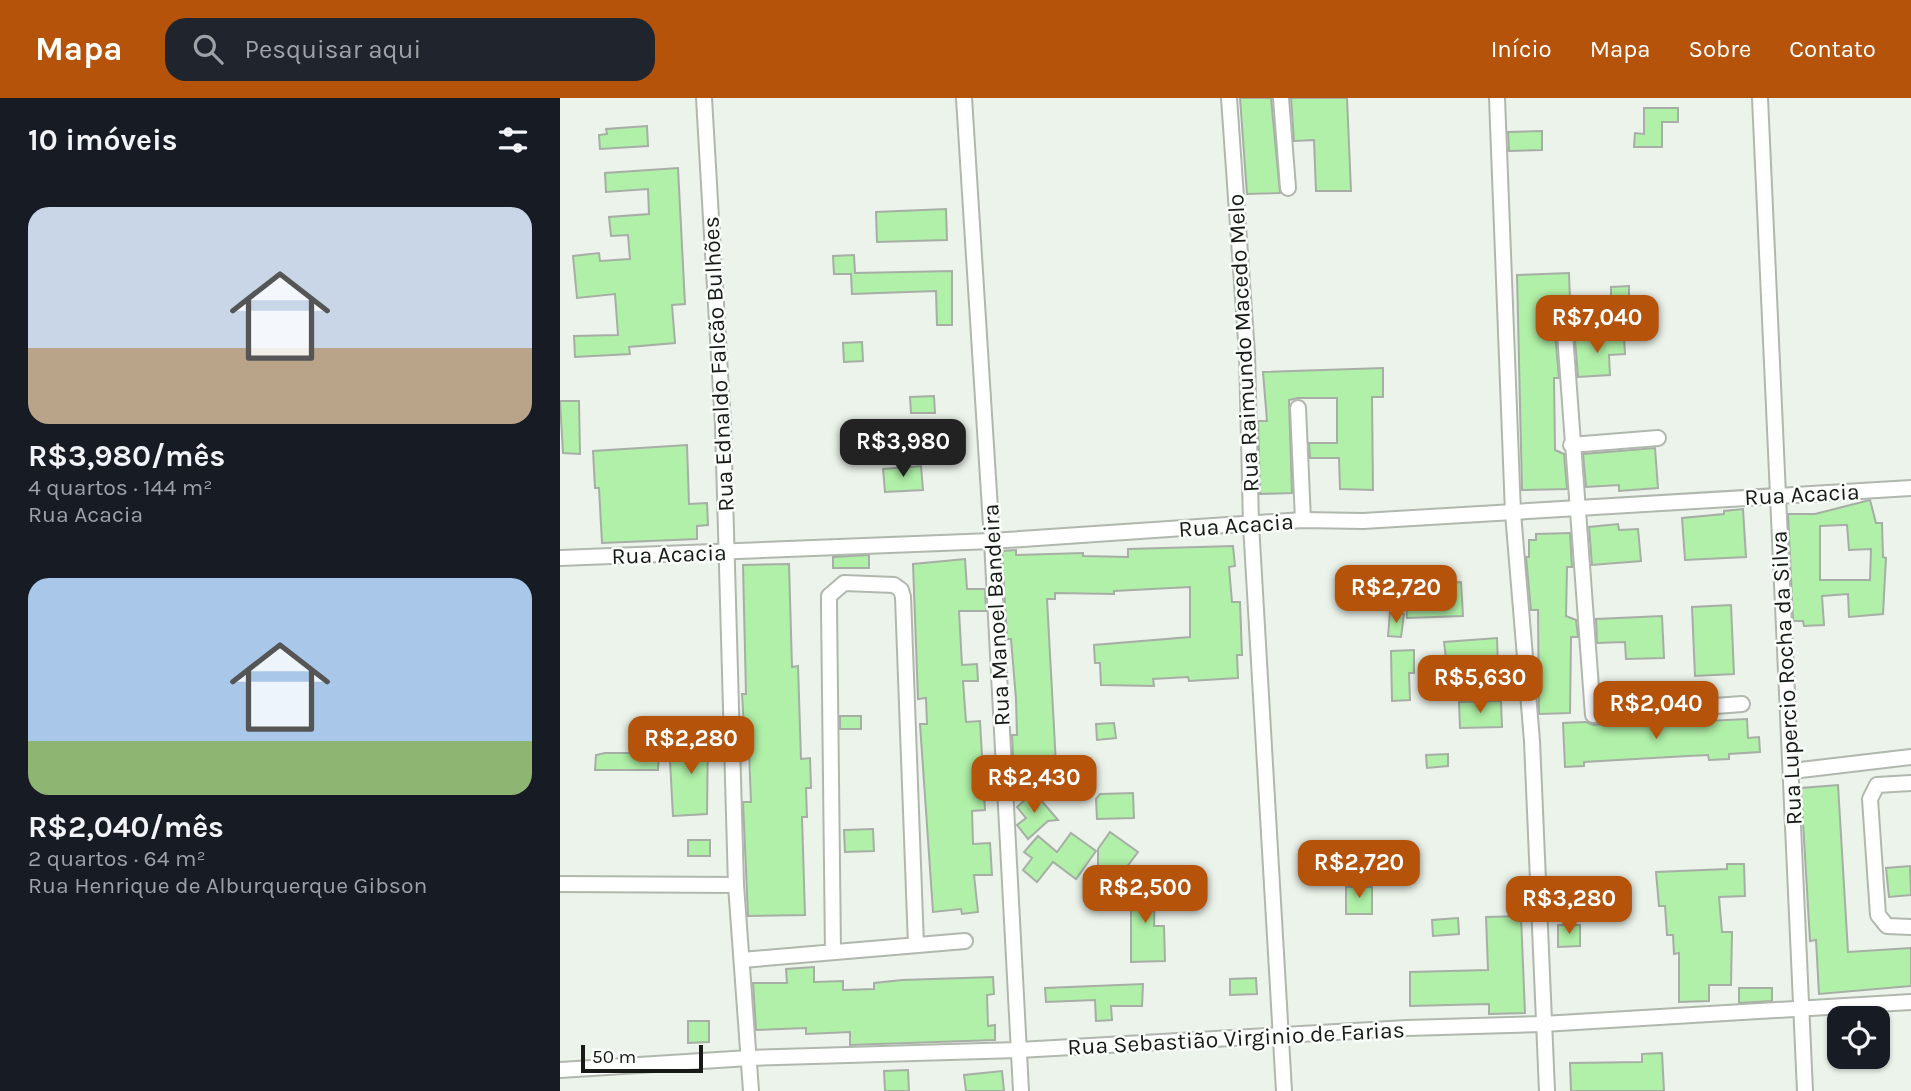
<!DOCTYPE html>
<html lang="pt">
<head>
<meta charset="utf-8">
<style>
  :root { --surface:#171b24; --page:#20242c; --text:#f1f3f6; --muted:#9ea1a6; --accent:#b45309 }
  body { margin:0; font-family:Karla,sans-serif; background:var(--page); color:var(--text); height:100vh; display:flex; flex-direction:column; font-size:26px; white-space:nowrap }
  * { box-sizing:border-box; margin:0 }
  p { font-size:23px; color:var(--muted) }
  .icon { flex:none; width:38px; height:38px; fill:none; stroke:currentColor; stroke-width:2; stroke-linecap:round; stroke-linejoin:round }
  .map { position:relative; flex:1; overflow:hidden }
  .panel { display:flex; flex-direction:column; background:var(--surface); width:560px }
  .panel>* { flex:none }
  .tools { position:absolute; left:1267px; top:908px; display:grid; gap:14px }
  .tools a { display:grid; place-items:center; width:63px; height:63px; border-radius:14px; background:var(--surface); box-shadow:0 2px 5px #0004; font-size:35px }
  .scale { position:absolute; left:21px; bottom:18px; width:122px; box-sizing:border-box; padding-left:7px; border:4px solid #171a16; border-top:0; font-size:19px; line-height:24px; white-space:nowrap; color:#171a16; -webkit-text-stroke:5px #fbfffb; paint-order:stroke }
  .price { position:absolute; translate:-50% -60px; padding:0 16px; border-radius:14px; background:var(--accent); color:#fff; font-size:23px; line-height:46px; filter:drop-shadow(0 2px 4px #0008) }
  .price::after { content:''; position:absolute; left:50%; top:42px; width:21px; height:16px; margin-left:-10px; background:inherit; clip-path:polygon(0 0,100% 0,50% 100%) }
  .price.selected { background:#222; color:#fff }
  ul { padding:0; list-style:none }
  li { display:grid; align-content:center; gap:14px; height:371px; padding:0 28px }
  li span { display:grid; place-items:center; height:217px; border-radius:21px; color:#555 }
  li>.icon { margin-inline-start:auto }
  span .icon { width:126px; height:126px; fill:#fffc; stroke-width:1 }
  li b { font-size:30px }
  h2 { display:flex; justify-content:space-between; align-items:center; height:84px; padding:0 28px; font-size:30px }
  header { display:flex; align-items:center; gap:42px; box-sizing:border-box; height:98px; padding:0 35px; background:var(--accent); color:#fff }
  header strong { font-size:33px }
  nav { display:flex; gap:38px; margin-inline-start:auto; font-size:24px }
  .search { width:490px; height:63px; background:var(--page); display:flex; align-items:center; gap:18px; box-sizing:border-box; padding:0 24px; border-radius:21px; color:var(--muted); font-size:26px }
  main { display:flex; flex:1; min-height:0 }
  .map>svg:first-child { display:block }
</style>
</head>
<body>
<header>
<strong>Mapa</strong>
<div class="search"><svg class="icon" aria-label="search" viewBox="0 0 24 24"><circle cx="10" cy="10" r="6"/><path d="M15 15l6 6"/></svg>Pesquisar aqui</div>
<nav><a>Início</a><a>Mapa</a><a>Sobre</a><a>Contato</a></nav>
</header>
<main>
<section class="panel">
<h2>10 imóveis<svg class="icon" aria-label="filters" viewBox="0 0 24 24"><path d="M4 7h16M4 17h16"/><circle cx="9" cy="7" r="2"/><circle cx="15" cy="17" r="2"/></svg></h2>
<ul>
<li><span style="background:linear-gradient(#c9d6e8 65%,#b9a48a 0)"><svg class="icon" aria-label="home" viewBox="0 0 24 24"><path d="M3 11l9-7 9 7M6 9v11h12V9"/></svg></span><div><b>R$3,980/mês</b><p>4 quartos · 144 m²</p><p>Rua Acacia</p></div></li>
<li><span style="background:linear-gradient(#a9c7e8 75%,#8fb573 0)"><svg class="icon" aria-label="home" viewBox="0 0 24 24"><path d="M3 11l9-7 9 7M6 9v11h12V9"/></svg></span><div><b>R$2,040/mês</b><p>2 quartos · 64 m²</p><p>Rua Henrique de Alburquerque Gibson</p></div></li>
</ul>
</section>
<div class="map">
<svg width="1351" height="993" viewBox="0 0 1351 993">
  <rect width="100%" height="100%" fill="#ebf3ea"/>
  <g fill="#b0f0a8" stroke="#a7aea5" stroke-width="2" fill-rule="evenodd">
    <path d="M680,0H711L720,95L687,96Z"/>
    <path d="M731,0H787L791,93H756L754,42L734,43Z"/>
    <path d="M1084,10H1118V24H1102V49H1074L1075,35L1084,36Z"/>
    <path d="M87,28L88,48L40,51L39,37L47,36L46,31Z"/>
    <path d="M982,33V52L949,53L948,34Z"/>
    <path d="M118,70L125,206L112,207L115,245L69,249L70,256L15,259L14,238L58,237L55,196L17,200L13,158L39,155L40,163L70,161L68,137L51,138L49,119L89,116L88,91L46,94L45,75Z"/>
    <path d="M386,111L387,142L317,144L316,114Z"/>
    <path d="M294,157L295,175L392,173V227H377L376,193L292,196L291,176H274L273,158Z"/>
    <path d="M1009,175L1010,202H992L999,280H994L995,352L1004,356L1007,391L962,392L957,177Z"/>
    <path d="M1069,188V206H1051V189Z"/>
    <path d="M1064,239L1065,256L1049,257L1050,277L1018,279L1015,242Z"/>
    <path d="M302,244L303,263L284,264L283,245Z"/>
    <path d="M823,270V299H812L813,392L780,391L779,360H750L749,345H777V300H738L729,302L732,395L700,396L698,323H707L703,274Z"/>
    <path d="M374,298L375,315H351L350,299Z"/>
    <path d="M0,303H19L20,356L3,355Z"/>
    <path d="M127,347L129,406L147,405L148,427L137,428V441L42,445L39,390H35L33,353Z"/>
    <path d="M1095,350L1098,390L1059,393V387L1026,389L1023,356Z"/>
    <path d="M361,368L363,392L325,394L323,371Z"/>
    <path d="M1310,402L1316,425H1322L1323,459L1326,460L1323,516L1289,519L1288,496L1262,498L1264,527L1244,528L1243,523H1233L1228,416H1255ZM1283,427H1287L1289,452L1311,451L1310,482H1260V428Z"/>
    <path d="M1183,411L1186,459L1125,462L1122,420L1164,416V413Z"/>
    <path d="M1058,426L1059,432L1078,431L1081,463L1032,467L1029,429Z"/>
    <path d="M1010,435L1012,469H1007L1006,518L1016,522L1018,539H1011L1010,615L979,616L978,512H971L966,459H969V442H976V436Z"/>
    <path d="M673,448L675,468L669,469L672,504H680L682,557H677L678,580L629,583L628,579L593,581L594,588L541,587L540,565H535L534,547L630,539V489L554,493V496L495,495V501H487L497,685L459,687L458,658H453L452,637H457L456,601L451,541H447L442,453L456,452V457L523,455V458L568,459V451Z"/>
    <path d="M309,457V470H273V459Z"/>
    <path d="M405,461L407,491H425L426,513H399L402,567L417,566L418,583H403L406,624L420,623L425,712L412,713L413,746L430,745L432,777H414L418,814L402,816L401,811L373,814L360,626H367L366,600L358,601L353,466Z"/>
    <path d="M229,466L232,569L238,568L241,661L250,660L251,690H246L247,719H242L245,817L188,818L183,704H191L188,629L184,630L182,596H186L183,467Z"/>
    <path d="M901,484L903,518L847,520L845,487Z"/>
    <path d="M1171,507L1174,576L1135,578L1132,509Z"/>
    <path d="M830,514L844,516L841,539L828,538Z"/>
    <path d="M1102,518L1104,560L1066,561L1065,544L1037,545L1036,521Z"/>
    <path d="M937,540L938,568L906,570V587H889L884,544Z"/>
    <path d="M854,552V575H849L850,602L832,603L831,553Z"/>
    <path d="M941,603L942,629L900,630L899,604Z"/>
    <rect x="280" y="618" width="21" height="13"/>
    <path d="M1105,621V625L1187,621L1188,640L1199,639L1200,654L1169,656V661L1149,662L1148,657L1128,658L1024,664V668L1005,669L1003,625L1026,624L1034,627Z"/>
    <path d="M554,625L556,640L537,642L536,626Z"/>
    <path d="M148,631L147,716L113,718L110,663H124L122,633Z"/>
    <path d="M45,655H99L98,672H35L36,657Z"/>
    <path d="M888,656V668L867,670L866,657Z"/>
    <path d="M1278,687L1288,854L1351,850V888L1259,896L1256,842L1250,843L1241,690Z"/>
    <path d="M474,694L498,722L488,723L468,741L457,727L466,720L457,709Z"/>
    <path d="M573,695L574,720L537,721L536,701L540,696Z"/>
    <path d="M313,731L314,753L285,754L284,732Z"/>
    <path d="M550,734L578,754L557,782L538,768V751Z"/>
    <path d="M511,735L536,753L516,781L493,764L477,784L463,772L472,760L464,754L478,738L497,754Z"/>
    <rect x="128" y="742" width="22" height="16"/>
    <path d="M1167,766H1184L1185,798L1159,799L1162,834H1172L1171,887H1149V903L1119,904V855L1114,856L1113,837H1107L1105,808H1099L1096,774L1167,771Z"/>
    <path d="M1350,768L1351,797L1329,799L1326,770Z"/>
    <path d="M571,784L595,785L594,828H604L605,863L571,864Z"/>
    <rect x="786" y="789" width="26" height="27"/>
    <path d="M961,818L965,915L929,916V906L850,908V874L928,872L926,819Z"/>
    <path d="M898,820L899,836L873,838L872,822Z"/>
    <path d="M998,827H1020V848L998,849Z"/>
    <path d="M254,869V884L283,883V892L314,891V885L342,882L433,879L434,896L427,897L428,928L435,927V942L290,947V934L246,936V930L196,932L193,885H227L226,871Z"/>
    <path d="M696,880L697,896L670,897V881Z"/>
    <path d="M583,886L582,908H551L552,922L536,923L535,902L486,904L485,890Z"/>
    <path d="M1179,890H1212V903L1179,905Z"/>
    <path d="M128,923H149V944L128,945Z"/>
    <path d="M1102,955L1104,993H1011L1010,965L1082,964V956Z"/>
    <path d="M348,972L349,993H325L324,973Z"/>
    <path d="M442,973L444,993H406L404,977Z"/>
  </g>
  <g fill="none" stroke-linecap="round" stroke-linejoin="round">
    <defs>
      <g id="street">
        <path d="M144,0L163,327L176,787L191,993"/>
        <path d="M404,0L432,443L461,993"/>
        <path d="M669,0L687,256L691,426L724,993"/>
        <path d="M721,0L728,90"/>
        <path d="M937,0L953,415L972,643L987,993"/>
        <path d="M1200,0L1245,993"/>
        <path d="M1003,209L1033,617L1182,606"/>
        <path d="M738,310L743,422"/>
        <path d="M1011,347L1098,340"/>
        <path d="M0,460L432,443L743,422L803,423L1351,390"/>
        <path d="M1232,673L1351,659"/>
        <path d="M1351,685L1317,687L1310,701L1318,817L1327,828L1351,829"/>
        <path d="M0,786L176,787"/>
        <path d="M273,853L269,508V498L284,485L334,487L341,492L343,499L356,847"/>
        <path d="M182,862L405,843"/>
        <path d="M0,972L189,960L459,952L847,930L983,926L1351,904"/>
      </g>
    </defs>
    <use href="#street" stroke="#b0b8ae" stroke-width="18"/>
    <use href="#street" stroke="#fff" stroke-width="14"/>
  </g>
  <g text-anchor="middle" stroke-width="5" stroke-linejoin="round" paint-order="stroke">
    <g font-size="23" fill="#171a16" stroke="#fbfffb">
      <text transform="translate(683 245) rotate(-93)" y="8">Rua Raimundo Macedo Melo</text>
      <text transform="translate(158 266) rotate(-93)" y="8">Rua Ednaldo Falcão Bulhões</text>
      <text transform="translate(1242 396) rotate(-3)" y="8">Rua Acacia</text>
      <text transform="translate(676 427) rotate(-4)" y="8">Rua Acacia</text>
      <text transform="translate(109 456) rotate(-2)" y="8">Rua Acacia</text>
      <text transform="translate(436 517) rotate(-93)" y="8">Rua Manoel Bandeira</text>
      <text transform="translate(1226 580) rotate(-93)" y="8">Rua Lupercio Rocha da Silva</text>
      <text transform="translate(676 940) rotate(-3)" y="8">Rua Sebastião Virginio de Farias</text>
    </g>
  </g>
</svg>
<div class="tools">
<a><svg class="icon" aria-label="locate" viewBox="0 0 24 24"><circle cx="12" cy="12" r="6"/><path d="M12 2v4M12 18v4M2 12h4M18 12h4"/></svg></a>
</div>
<div class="scale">50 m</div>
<b class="price" style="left:1037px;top:257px">R$7,040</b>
<b class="price selected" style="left:343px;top:381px">R$3,980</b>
<b class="price" style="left:836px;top:527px">R$2,720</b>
<b class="price" style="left:920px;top:617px">R$5,630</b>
<b class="price" style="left:1096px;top:643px">R$2,040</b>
<b class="price" style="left:131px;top:678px">R$2,280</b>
<b class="price" style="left:474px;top:717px">R$2,430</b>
<b class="price" style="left:799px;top:802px">R$2,720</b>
<b class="price" style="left:585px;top:827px">R$2,500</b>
<b class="price" style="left:1009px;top:838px">R$3,280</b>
</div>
</main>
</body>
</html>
